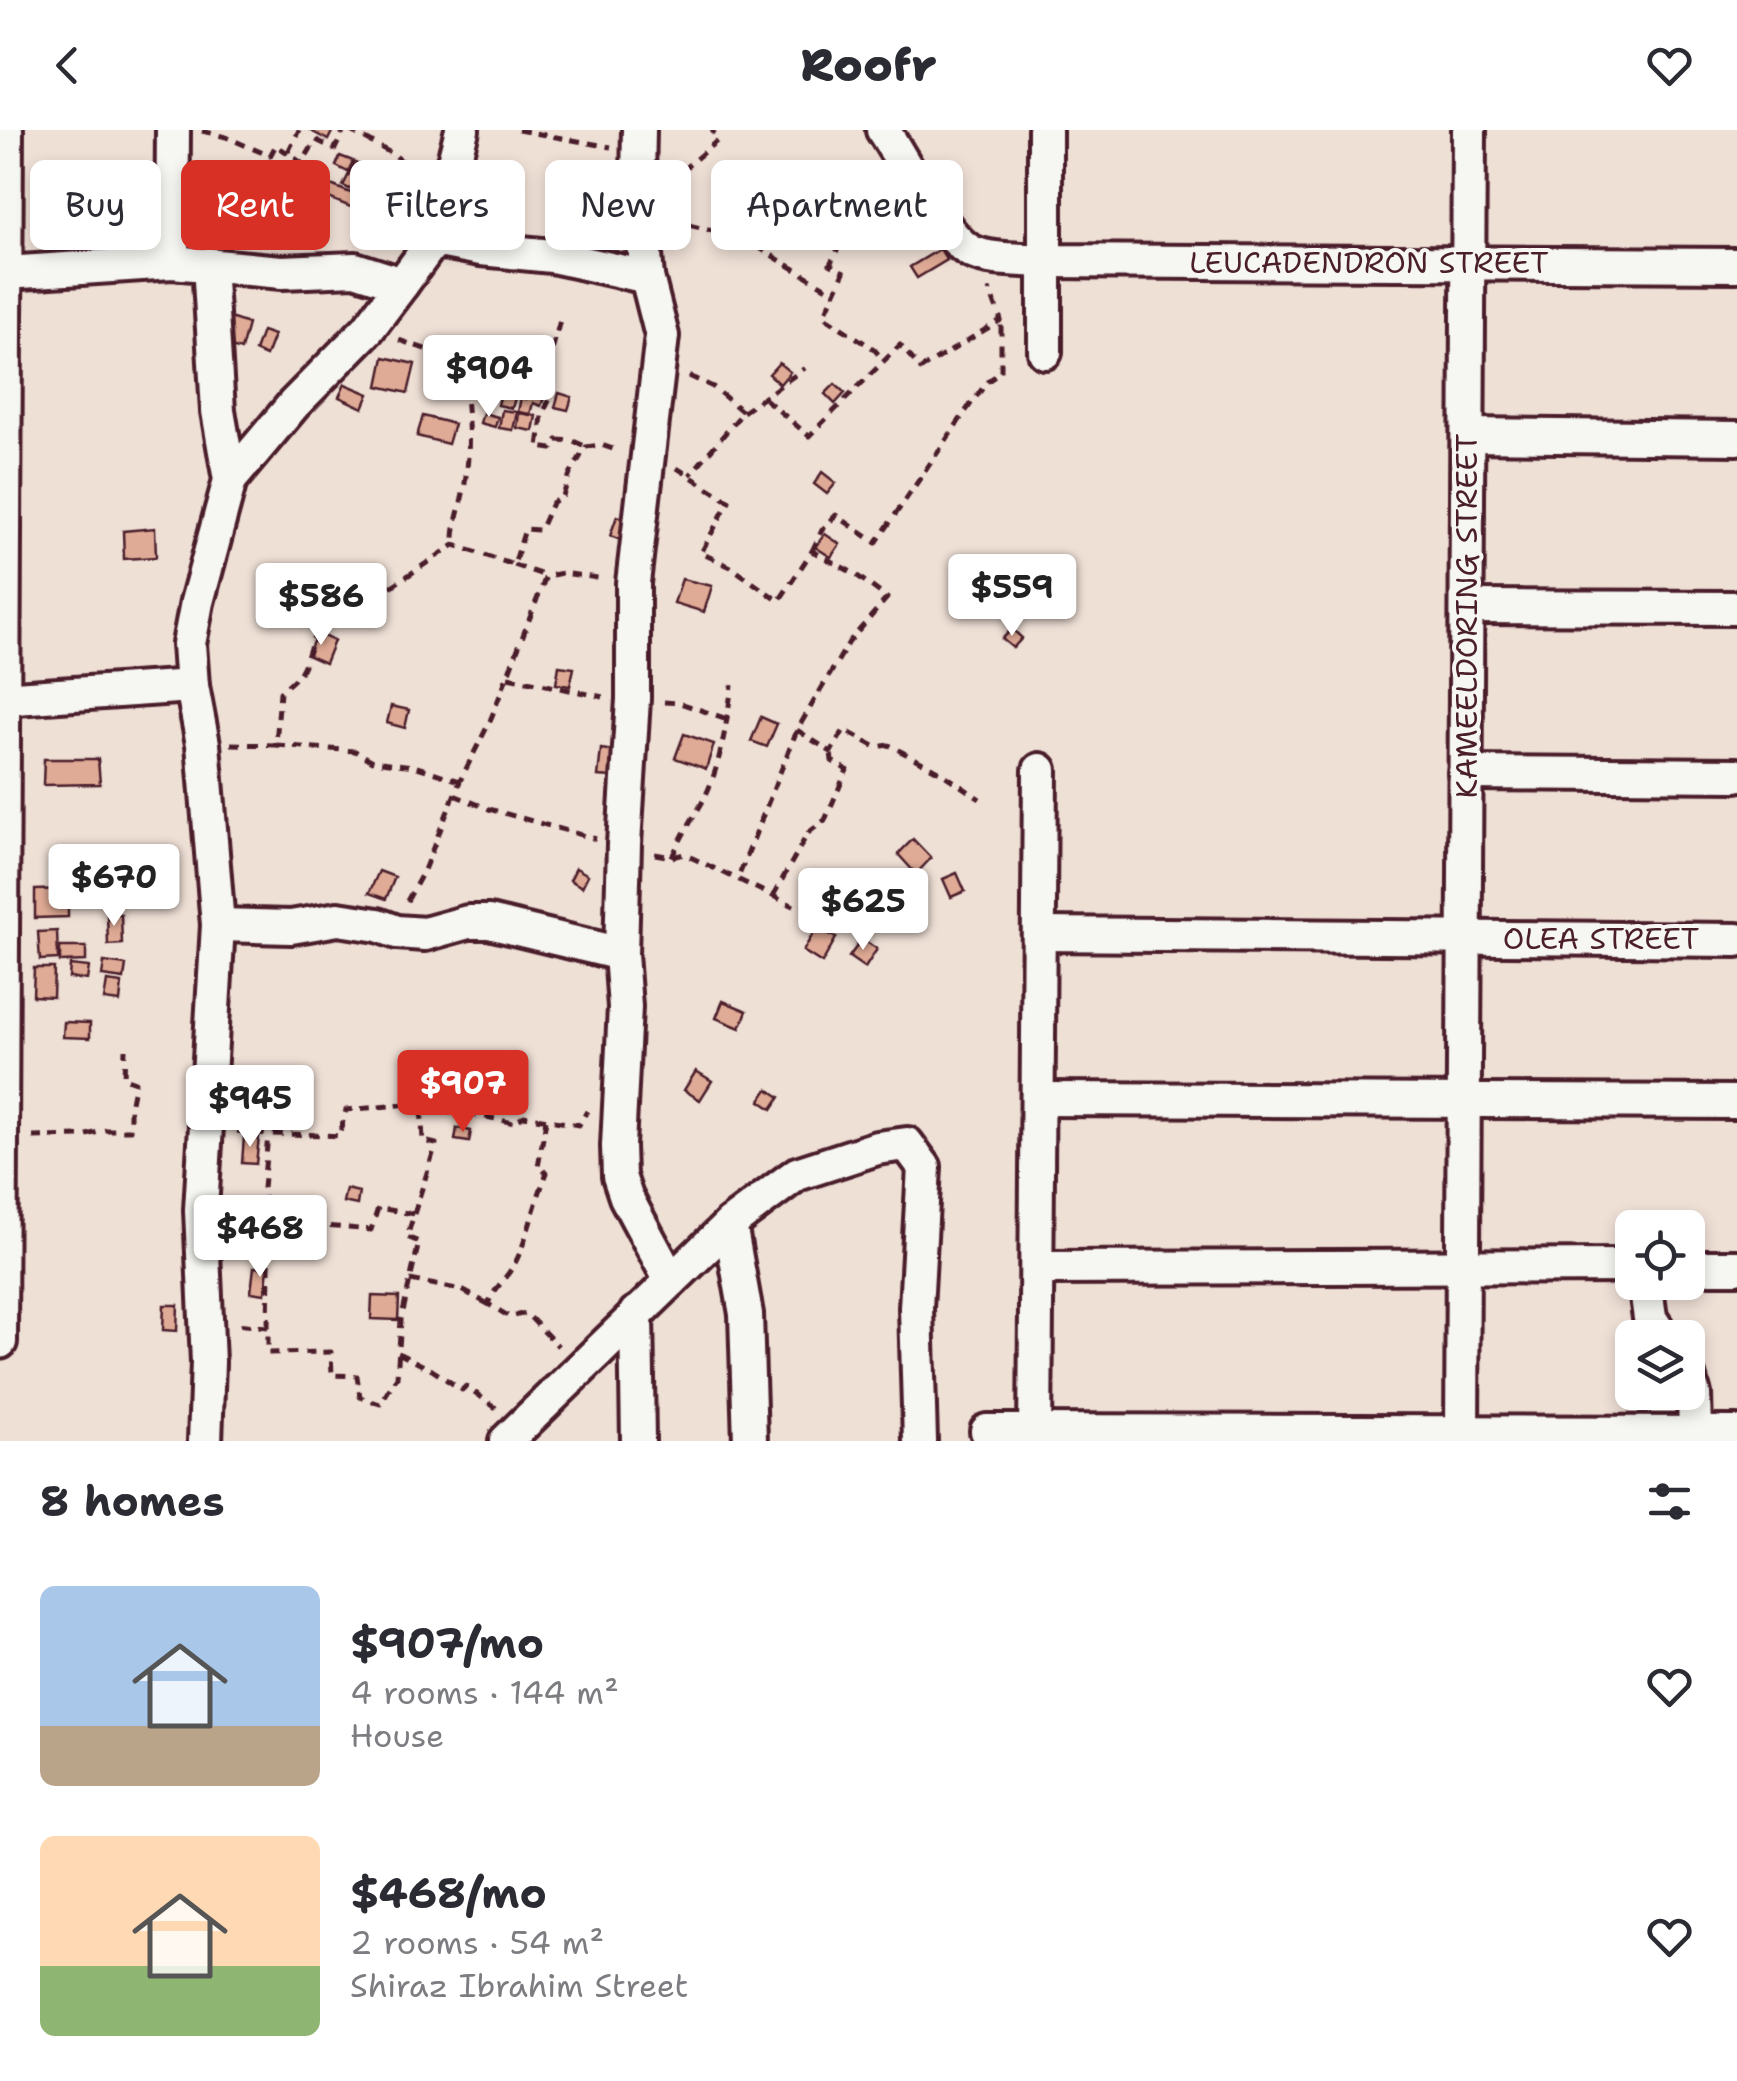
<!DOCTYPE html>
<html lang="en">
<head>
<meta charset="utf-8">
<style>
  :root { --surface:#fff; --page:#f2f2f3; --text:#2b2b33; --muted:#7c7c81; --accent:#d93025 }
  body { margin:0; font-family:"Shantell Sans",sans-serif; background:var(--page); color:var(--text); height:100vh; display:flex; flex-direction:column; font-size:38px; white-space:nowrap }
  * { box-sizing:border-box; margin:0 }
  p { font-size:32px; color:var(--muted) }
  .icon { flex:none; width:55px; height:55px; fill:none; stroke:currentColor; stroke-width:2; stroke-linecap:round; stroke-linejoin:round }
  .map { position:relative; height:1311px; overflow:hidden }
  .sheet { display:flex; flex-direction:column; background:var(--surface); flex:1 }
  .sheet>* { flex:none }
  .hud { position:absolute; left:30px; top:30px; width:1000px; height:90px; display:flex; gap:20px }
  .fabs { position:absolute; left:1615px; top:1080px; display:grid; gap:20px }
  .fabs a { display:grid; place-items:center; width:90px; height:90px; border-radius:15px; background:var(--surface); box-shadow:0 5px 15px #0003; font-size:50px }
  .price { position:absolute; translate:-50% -85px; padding:0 22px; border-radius:10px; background:#fff; color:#222; font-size:32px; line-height:65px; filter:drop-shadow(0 2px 5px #0008) }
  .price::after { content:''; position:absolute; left:50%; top:60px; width:30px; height:22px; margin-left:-15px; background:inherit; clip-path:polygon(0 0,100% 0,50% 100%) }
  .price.selected { background:var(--accent); color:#fff }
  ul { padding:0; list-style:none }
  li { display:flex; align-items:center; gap:30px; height:250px; padding:0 40px }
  li span { display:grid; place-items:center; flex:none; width:280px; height:200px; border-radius:15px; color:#555 }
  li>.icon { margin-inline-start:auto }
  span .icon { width:120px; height:120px; fill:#fffc; stroke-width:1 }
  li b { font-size:42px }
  h2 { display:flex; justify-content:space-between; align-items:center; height:120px; padding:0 40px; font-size:42px }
  .chip { padding:0 35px; border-radius:15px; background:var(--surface); box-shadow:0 5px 15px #0003; font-size:35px; line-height:90px }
  .chip.selected { background:var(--accent); color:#fff }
  header { display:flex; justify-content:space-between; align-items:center; height:130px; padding:0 40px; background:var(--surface); font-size:45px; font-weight:800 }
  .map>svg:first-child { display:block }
</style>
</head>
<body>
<header><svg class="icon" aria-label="back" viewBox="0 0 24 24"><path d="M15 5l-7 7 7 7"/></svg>Roofr<svg class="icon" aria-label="heart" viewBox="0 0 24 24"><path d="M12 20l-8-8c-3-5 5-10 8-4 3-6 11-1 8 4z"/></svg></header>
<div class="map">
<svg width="1737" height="1311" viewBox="0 0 1737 1311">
  <rect width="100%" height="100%" fill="#efe0d6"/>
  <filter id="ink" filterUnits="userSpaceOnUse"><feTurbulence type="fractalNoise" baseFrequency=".01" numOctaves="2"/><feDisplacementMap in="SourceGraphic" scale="20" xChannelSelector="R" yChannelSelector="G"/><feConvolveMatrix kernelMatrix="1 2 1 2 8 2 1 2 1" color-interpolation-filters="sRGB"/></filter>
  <g filter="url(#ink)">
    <g fill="#e0ab96" stroke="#4a1f2b" stroke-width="2.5">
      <path d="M309,0H333L328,10Z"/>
      <path d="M340,26L353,31L348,42L336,36Z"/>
      <path d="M355,32L368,38L356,62L343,56Z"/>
      <path d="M326,53L358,66L353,78L321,65Z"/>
      <path d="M454,69L479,76L474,99L448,93Z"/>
      <path d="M789,75L798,86L780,100L772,88Z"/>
      <path d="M940,119L947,130L917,148L910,137Z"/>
      <path d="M227,187L248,194L241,220L228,216L232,201L223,198Z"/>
      <path d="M262,201L274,205L266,226L255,221Z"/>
      <path d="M384,227L415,234L408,263L378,256Z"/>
      <path d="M779,233L790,242L780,254L769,244Z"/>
      <path d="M345,254L369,264L363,278L339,267Z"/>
      <path d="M835,254L845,263L835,274L825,264Z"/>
      <path d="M503,255L518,258L512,278L498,275Z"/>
      <path d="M530,256L546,262L541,276L533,273L530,284L518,282L521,267L525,269Z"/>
      <path d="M559,263L572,267L568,280L555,277Z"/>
      <path d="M502,280L517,282L513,300L499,298Z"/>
      <path d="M483,283L498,287L495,297L480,293Z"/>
      <path d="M519,283L536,286L533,301L517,298Z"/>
      <path d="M423,286L454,294L448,314L417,306Z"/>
      <path d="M822,342L836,353L827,364L814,354Z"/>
      <path d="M617,386L630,390L624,411L610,406Z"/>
      <path d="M155,398L156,427L124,429L123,401Z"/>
      <path d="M825,404L840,414L831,427L815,417Z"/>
      <path d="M682,449L712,456L704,482L674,473Z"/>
      <path d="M339,464L359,473L353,484L334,475Z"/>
      <path d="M1012,499L1022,508L1013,518L1002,509Z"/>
      <path d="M317,503L334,511L325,533L307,525Z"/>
      <path d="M559,536L574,538L570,556L556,554Z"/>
      <path d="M391,576L409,580L405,598L387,593Z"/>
      <path d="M761,587L777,594L767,617L751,611Z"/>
      <path d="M684,604L714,614L706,639L675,628Z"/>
      <path d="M601,619L615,621L612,647L598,646Z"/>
      <path d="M44,629H98L100,654L43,655Z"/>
      <path d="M913,709L931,728L916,744L898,724Z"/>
      <path d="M576,738L588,745L582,757L570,750Z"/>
      <path d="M379,741L395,747L386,769L369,763Z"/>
      <path d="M957,743L965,761L951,767L943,749Z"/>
      <path d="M68,759V787L35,788V760Z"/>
      <path d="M93,759L108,763L105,774L90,770Z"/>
      <path d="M107,784H121L122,814L108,815Z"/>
      <path d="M817,797L836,808L822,833L803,821Z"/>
      <path d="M57,801L58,829L40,830L38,802Z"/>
      <path d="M862,809L877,819L865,838L849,827Z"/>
      <path d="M60,817H86V831L60,832Z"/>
      <path d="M104,832L126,835L124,849L102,846Z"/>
      <path d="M70,835L89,837L87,850L69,848Z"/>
      <path d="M34,838H54L53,867L33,866Z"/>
      <path d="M107,851L122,853L120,872L104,870Z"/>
      <path d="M723,871L747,881L740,898L716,888Z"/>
      <path d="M64,892L90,893V908L63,907Z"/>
      <path d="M696,941L712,951L700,970L684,960Z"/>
      <path d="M768,959L780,967L772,979L760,971Z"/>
      <rect x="270" y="974" width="14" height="24"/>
      <path d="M457,998L471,1001L469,1012L455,1010Z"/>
      <path d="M244,1006L259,1007L256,1034L242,1033Z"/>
      <path d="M346,1059L359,1062L357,1075L343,1072Z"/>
      <path d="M254,1137L268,1138L265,1164L251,1162Z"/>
      <path d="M372,1166L399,1167L398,1190L371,1189Z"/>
      <path d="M164,1175H178L177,1201L163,1200Z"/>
    </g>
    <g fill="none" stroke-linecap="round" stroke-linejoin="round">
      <defs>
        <g id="minor">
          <path d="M639,0L638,48L647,147L662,206L633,453V569L624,714L621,824L625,877L618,1016L619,1046L626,1067L671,1151"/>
          <path d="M883,0C901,27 945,110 972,122C992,131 1020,129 1043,131L1737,135"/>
          <path d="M434,110L462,0"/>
          <path d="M172,132L173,0"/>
          <path d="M6,143L172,132L282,142L355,139L402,154L434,110L481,119L552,126L647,147"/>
          <path d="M1045,222V0"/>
          <path d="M1468,305L1737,308"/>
          <path d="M230,350L294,274L368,199L402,154"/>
          <path d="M1467,477L1737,478"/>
          <path d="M0,569L192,556"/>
          <path d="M1465,643L1737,645"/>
          <path d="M218,795L291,797L338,789L378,795L397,802L425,804L468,792H489L621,824"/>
          <path d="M1040,804L1737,810"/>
          <path d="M1038,969L1737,972"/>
          <path d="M730,1094L746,1184L750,1311"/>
          <path d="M1688,1137H1737"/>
          <path d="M1037,1138L1632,1136"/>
          <path d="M1645,1152L1650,1188L1663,1208"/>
          <path d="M636,1183L638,1311"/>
          <path d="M0,1212L6,0"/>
          <path d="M1688,1246L1694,1264L1695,1303"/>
          <path d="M987,1301L1737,1303"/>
          <path d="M1462,1304L1469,0"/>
          <path d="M205,1311L208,1232L201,1080L218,795L203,614L192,556L189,514L197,472L230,350L218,281L209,134"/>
          <path d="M506,1311L730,1094L797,1044L877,1018L907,1014L924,1037L916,1178L920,1311"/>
          <path d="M1035,1311L1040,640"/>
        </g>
      </defs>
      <use href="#minor" stroke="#4a1f2b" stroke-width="40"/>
      <g stroke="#4a1f2b" stroke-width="5" stroke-dasharray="10 8" stroke-linecap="butt">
        <path d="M349,0L396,26L414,44L421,47"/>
        <path d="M518,0L611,17"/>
        <path d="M202,1L226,7L270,26L276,15L302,33L316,10L335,19L344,0"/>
        <path d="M288,22L299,0"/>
        <path d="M665,44L679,43L718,10L712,0"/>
        <path d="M877,50C867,59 862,67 855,76C845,88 833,94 825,107L839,117L830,134L844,142L825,184L826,188L874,219L883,230"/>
        <path d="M672,91L721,103L727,101L741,107L835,163"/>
        <path d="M399,210L462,232C467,273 472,312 465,353C462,375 453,392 454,415"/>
        <path d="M462,232L508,244L542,259L560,190"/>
        <path d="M689,246L713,257L743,282L690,345"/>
        <path d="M542,259L552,264L542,286L538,317L552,319L557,310L573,311L585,316"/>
        <path d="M765,269L809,306L900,215L921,239L1001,190L989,159"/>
        <path d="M743,282L805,238"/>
        <path d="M677,338L729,371L701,423L731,437L779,471L812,421L855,444L887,468L849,512L797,600L738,748"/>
        <path d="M812,421L822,400L836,385L876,413L970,275L988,251L1001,242V191"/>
        <path d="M514,435L546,446"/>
        <path d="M508,547L603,567"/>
        <path d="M664,572L680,573L727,589"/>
        <path d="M797,600L831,622L844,600L876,617L889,615L940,642L980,669"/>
        <path d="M231,614L276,615L280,562C286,556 294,550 299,544C313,525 310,488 338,481L357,490L386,460L454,415L514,435L525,399L540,400L552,373L563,366L570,344L586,317L601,315L619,321"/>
        <path d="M276,615L355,621L373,631L414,636L460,651"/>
        <path d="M454,665L489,679L596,709"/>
        <path d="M655,724L672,727L684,724L794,776"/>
        <path d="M672,727C680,710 689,694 699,678C720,643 726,596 732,555"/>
        <path d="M773,766L808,703L825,690L847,640L832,631L831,622"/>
        <path d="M407,771L424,740L460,651L490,591L546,446L563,443L605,449"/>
        <path d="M546,990L538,1037L547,1043C535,1071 530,1100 518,1127C509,1147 495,1156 488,1174L510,1187L526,1183L558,1216"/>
        <path d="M237,1001C271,1006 305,1003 339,1006L346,980L421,973L514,993L524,986L579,995L587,981"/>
        <path d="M33,1007L83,1006L106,1000H130V977L135,952L124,948L125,919"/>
        <path d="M266,1076L263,1058L268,1005"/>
        <path d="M229,1077L266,1076L270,1085L312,1095L371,1100L378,1078L414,1084L407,1107L419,1112L401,1190L397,1247L380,1274L360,1267L357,1246L332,1245L331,1222L268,1223V1197L235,1194"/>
        <path d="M414,1084L436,1014L423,1011L421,973"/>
        <path d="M410,1150L462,1160L488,1174"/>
        <path d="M268,1197L270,1085"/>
        <path d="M398,1223L432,1240L462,1260L466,1256L496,1278"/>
      </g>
      <use href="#minor" stroke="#f6f6f2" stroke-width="32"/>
    </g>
  </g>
  <g text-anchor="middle" stroke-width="8" stroke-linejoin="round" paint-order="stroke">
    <g font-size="30" fill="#4a1f2b" stroke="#f6f6f2">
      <text x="1369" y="143">LEUCADENDRON STREET</text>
      <text transform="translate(1467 486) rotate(-90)" y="10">KAMEELDORING STREET</text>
      <text x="1601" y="819">OLEA STREET</text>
    </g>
  </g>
</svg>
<div class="fabs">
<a><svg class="icon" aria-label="locate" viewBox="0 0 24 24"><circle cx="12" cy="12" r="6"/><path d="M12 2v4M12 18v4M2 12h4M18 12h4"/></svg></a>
<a><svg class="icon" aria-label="layers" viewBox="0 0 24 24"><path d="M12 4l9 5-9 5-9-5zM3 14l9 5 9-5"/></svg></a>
</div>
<b class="price" style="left:489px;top:290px">$904</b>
<b class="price" style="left:1012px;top:509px">$559</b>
<b class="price" style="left:321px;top:518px">$586</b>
<b class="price" style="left:114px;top:799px">$670</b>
<b class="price" style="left:863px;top:823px">$625</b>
<b class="price selected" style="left:463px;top:1005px">$907</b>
<b class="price" style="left:250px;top:1020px">$945</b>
<b class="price" style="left:260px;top:1150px">$468</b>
<div class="hud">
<a class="chip">Buy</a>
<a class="chip selected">Rent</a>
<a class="chip">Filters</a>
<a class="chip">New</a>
<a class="chip">Apartment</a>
</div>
</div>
<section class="sheet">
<h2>8 homes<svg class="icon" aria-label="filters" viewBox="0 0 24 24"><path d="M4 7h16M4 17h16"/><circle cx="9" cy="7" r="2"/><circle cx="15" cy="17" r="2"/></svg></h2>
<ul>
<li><span style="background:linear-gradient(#a9c7e8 70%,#b9a48a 0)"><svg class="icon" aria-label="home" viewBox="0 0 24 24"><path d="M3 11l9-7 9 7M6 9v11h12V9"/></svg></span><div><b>$907/mo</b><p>4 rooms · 144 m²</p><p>House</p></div><svg class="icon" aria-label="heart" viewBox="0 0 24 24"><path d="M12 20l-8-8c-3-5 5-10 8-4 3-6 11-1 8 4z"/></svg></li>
<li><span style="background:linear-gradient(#ffd9b3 65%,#8fb573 0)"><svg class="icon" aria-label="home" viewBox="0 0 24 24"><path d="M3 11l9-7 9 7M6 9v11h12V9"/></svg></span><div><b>$468/mo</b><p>2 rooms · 54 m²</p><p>Shiraz Ibrahim Street</p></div><svg class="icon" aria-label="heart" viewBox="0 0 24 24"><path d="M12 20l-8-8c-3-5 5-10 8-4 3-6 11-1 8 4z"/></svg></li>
</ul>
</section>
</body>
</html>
